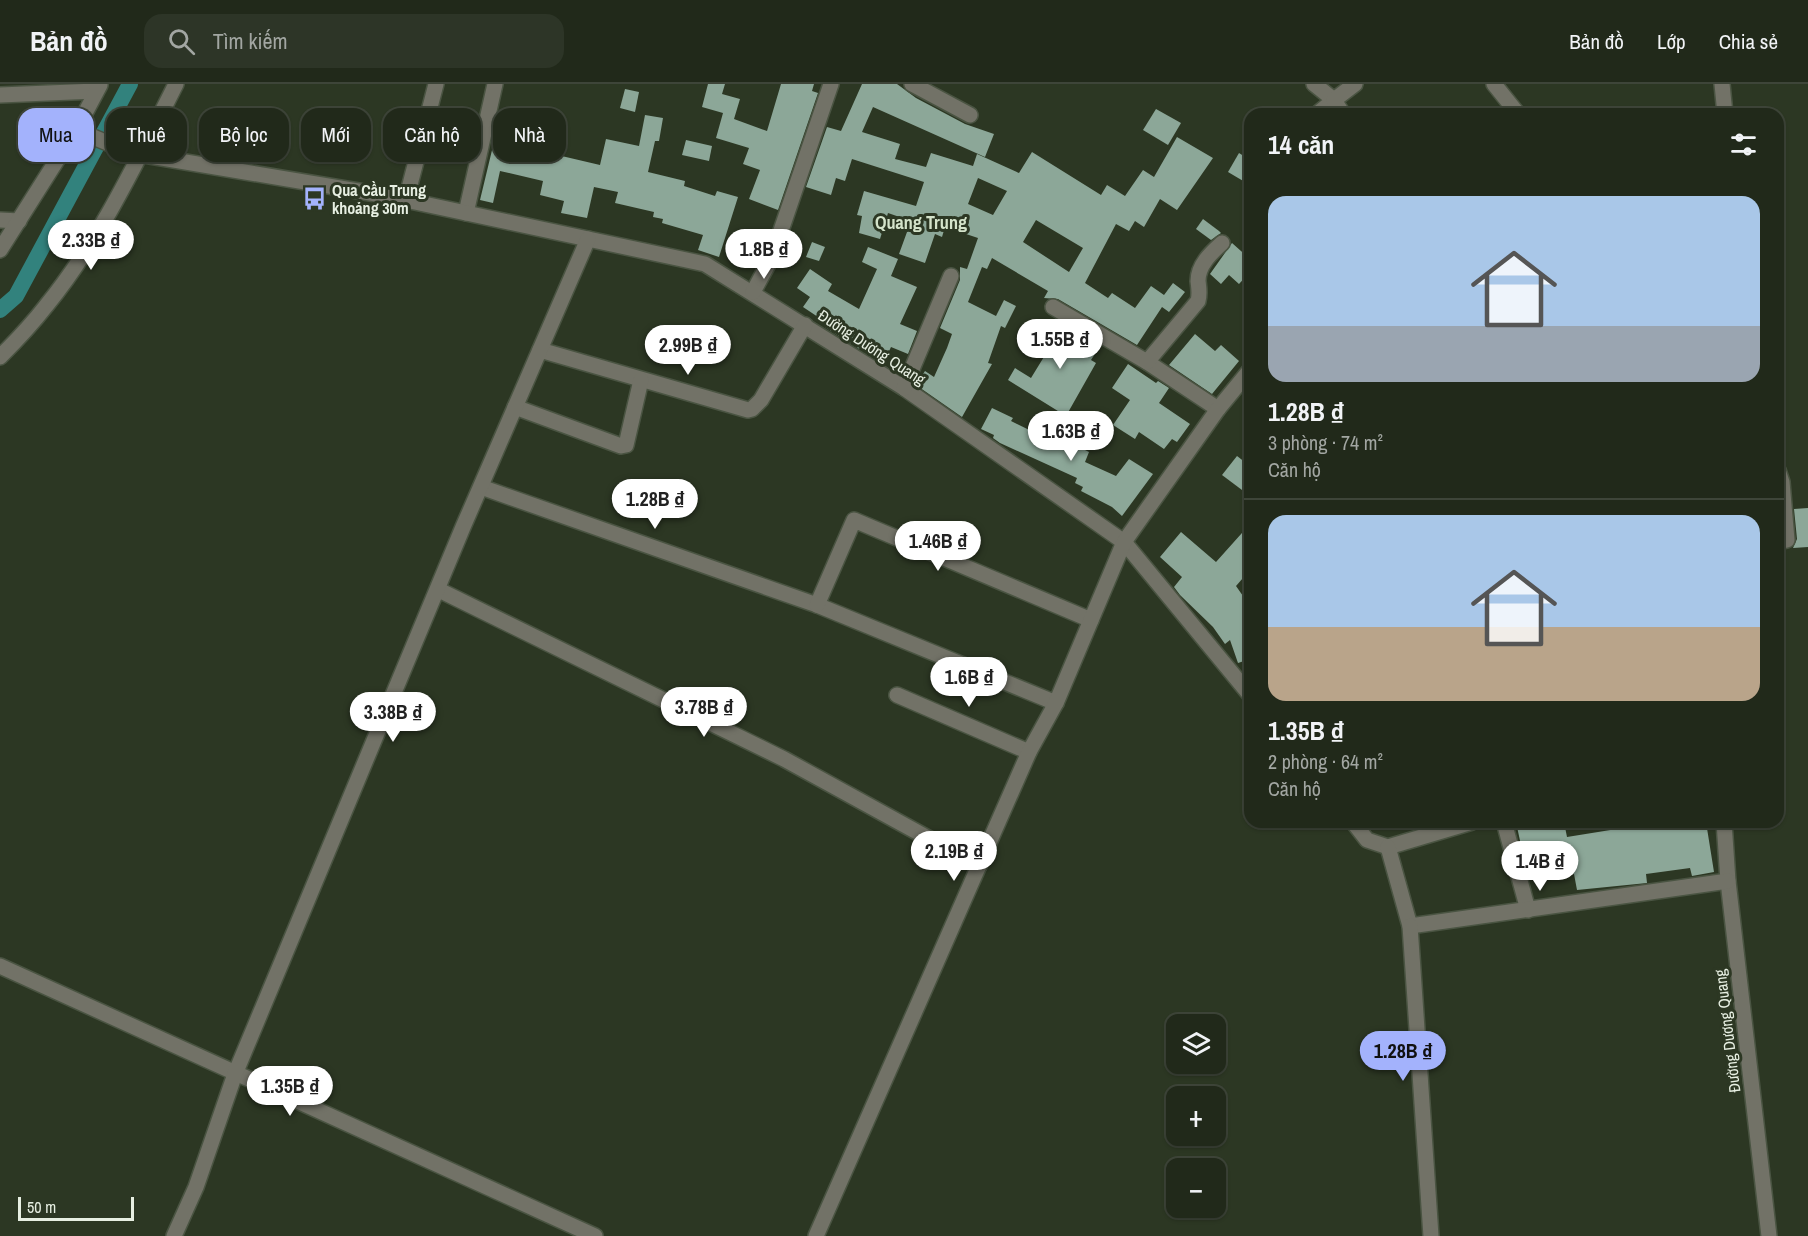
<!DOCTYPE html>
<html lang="vi">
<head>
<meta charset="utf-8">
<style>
  :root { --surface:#21291a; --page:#2d3527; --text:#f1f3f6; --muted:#a2a6a2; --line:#3e4539; --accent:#a3b2fc }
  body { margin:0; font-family:"Archivo Narrow",sans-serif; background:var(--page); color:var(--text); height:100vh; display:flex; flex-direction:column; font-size:22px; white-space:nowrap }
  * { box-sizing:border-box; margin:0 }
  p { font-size:20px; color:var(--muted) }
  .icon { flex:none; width:33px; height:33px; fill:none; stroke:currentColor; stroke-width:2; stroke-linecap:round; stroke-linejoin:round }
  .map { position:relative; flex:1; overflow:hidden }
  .details { position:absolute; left:1244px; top:24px; width:540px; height:720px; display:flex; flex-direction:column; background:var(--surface); border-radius:18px; box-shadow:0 2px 4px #0004,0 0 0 2px var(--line) }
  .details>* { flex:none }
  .top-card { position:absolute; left:18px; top:24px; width:570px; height:54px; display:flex; gap:12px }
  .fabs { position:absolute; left:1166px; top:930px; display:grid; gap:12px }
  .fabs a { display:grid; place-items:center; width:60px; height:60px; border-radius:12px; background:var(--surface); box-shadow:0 2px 4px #0004,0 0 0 2px var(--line); font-size:30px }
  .scale { position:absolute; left:18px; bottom:15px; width:116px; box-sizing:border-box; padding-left:6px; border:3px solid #e7efe2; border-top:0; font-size:16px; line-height:21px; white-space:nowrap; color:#e7efe2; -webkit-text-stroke:4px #2c3723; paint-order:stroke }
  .price { position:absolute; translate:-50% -51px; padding:0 14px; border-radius:21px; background:#fff; color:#222; font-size:20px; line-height:39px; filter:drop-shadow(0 2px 3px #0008) }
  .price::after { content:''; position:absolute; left:50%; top:36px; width:18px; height:14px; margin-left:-9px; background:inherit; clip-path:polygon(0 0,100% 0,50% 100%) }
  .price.active { background:var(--accent); color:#111 }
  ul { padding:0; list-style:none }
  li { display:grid; align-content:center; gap:12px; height:318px; padding:0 24px }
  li+li { border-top:2px solid var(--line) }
  li span { display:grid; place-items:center; height:186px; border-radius:18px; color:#555 }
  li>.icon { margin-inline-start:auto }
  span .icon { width:108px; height:108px; fill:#fffc; stroke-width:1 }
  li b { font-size:26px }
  h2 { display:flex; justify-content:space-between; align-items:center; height:72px; padding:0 24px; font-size:26px }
  .chip { padding:0 21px; border-radius:18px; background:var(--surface); box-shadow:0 2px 4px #0004,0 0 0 2px var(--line); font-size:21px; line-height:54px }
  .chip.active { background:var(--accent); color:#111 }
  header { display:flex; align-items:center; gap:36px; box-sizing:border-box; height:84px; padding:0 30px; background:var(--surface); border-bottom:2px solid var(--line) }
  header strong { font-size:28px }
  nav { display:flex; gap:33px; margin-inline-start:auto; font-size:21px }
  .search { width:420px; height:54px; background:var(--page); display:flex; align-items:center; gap:15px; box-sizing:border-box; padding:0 21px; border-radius:18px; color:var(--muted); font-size:22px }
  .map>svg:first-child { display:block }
</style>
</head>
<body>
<header>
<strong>Bản đồ</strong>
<div class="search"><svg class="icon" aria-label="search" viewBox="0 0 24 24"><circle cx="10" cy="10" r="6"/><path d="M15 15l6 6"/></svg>Tìm kiếm</div>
<nav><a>Bản đồ</a><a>Lớp</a><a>Chia sẻ</a></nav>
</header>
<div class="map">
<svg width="1808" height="1152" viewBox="0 0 1808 1152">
  <rect width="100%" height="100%" fill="#2c3723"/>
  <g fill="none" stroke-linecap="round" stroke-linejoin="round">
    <path stroke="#32827d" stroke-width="16" d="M0,226L16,212L130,0"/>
  </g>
  <g fill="#8ca798" fill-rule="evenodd">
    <path d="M708,0H725L722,10L740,15L734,35L767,47L781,0H814L812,7L818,9L778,126L749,115L760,86L743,80L749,64L716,54L723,29L702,23Z"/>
    <path d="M862,0H897L916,14L965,40L994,50L985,73L873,23L862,48L900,60L895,75L926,83L931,69L973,82L977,70L1019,89L1032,68L1101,111L1107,101L1125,112L1143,86L1154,93L1177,53L1213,74L1177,126L1160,115L1144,143L1135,137L1129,147L1116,140L1085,199L1108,214L1112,209L1135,224L1151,202L1164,211L1173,199L1185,208L1169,228L1162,223L1137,261L1058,215L1044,214L1048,207L992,174L987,185L982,183L968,218L996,232L1004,216L1016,222L1005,244L1001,242L988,279L992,280L962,333L916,301L925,287L934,293L947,264L952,250L940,244L960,196V183L967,185L978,154L945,143L942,153L935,150L925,179L899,170L911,137L888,129L880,155L859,149L862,132L857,131L864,107L916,122L924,98L852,75L845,97L836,94L831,111L806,103L827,43L841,47ZM978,94L1007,107L993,131L968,120ZM1036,136L1083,164L1069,188L1023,158Z"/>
    <path d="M625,5L639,8L635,28L620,24Z"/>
    <path d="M1156,25L1181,39L1168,61L1143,46Z"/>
    <path d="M645,31L663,34L659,57H655L648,88L685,97L684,102L715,112L717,107L738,113L719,173L698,166L703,151L662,139L663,135L653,133L654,128L615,119L618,108L594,103L587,134L561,129L564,117L540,111L543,97L500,87L493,119L480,116L493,62L517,67L519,62L600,81L606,55L639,62Z"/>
    <path d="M686,56L712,62L709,77L682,71Z"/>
    <path d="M1239,69L1250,76V101L1228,88Z"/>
    <path d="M1203,135L1219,147L1221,149L1211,156L1196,145Z"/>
    <path d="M812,158L825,163L819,177L806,173Z"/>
    <path d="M1232,159L1250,175V188L1239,200L1229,191L1221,200L1210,190Z"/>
    <path d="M868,163L898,175L891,192L917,203L900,240L917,247L908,270L891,263L883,280L825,243L827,239L803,223L810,213L797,204L810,185L832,200L828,207L859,225L877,185L862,178Z"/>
    <path d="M1060,238L1100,262L1091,276L1096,279L1066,332L1008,296L1015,284L1031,294L1050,263L1046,261Z"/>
    <path d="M1195,250L1215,267L1221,261L1239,277L1212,310L1169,281Z"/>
    <path d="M1128,280L1156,299L1158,297L1169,304L1159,319L1190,340L1177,358L1172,355L1164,365L1139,348L1135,355L1113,341L1130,316L1112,304Z"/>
    <path d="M992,324L1013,334L1011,337L1054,358L1057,352L1089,368L1085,378L1116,392L1129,375L1153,390L1122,432L1112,423L1081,407L1083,403L1075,399L1077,394L1000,359L993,354L994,351L981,345Z"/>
    <path d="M1237,372L1250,382V412L1222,391Z"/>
    <path d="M1808,424V463L1793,464L1797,455L1794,425Z"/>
    <path d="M1250,440V486L1236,502L1250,522V575L1238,579L1230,556L1225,560L1213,543L1180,511L1174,503L1182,493L1160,473L1181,448L1216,478Z"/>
    <path d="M1516,738H1564L1567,753L1660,738H1706L1714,788L1692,792L1690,784L1646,790L1647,799L1577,806L1574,790L1548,795L1542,763L1522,766Z"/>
  </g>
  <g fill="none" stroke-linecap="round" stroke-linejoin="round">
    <defs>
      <g id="minor">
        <path d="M912,0L970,31"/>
        <path d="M1314,0L1334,16L1317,30"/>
        <path d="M1494,0L1518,30"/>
        <path d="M1722,0L1725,30"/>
        <path d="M0,11L96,7"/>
        <path d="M1343,30L1334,16L1355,0"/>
        <path d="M76,46L100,1"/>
        <path d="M406,116L436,0"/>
        <path d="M466,129L495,0"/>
        <path d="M0,136L19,137"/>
        <path d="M0,166L76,46L132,69L382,111L705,180L904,304L1124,458L1250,611"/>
        <path d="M753,208L772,173L831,0"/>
        <path d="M1053,223L1147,278L1218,325"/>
        <path d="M540,266L748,326L752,325L761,316L805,241"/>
        <path d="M0,273C16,257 32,240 46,222C100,156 138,75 176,0"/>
        <path d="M1147,278L1198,217C1200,210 1199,205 1198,197C1198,181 1211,169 1222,159"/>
        <path d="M904,304L951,192"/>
        <path d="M515,323L621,362L626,361L641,296"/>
        <path d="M1778,386L1782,398L1787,456L1778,458"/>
        <path d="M481,403L817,521L1056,619"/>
        <path d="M439,506L784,675L979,782"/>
        <path d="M817,521L854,436L1091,536"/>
        <path d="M897,611L1029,668"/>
        <path d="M1353,738L1367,756L1388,763L1472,738"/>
        <path d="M1504,738L1528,826"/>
        <path d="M1724,738L1728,797L1769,1152"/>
        <path d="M1388,763L1410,842L1728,797"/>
        <path d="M1410,842L1431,1152"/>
        <path d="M0,882L595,1152"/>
        <path d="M174,1152L196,1103L235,990L463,443L588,155"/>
        <path d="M816,1152L1029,668L1056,619L1124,458L1218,325L1250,286"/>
      </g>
    </defs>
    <use href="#minor" stroke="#4a5442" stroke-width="18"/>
    <use href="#minor" stroke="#727267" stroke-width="15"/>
  </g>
  <defs>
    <symbol id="bus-bare" viewBox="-9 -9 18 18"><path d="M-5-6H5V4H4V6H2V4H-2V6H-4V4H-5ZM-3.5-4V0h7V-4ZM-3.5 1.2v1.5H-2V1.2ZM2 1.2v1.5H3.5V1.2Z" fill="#a3b2fc" stroke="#2c3723" stroke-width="2.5" paint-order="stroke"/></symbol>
  </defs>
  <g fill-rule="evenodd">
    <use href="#bus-bare" x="298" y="98" width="33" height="33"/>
  </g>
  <g text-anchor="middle" stroke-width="6" stroke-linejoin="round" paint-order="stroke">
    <g font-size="16" font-weight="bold" fill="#e7efe2" stroke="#2c3723" text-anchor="start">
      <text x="332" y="112">Qua Cầu Trung<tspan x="332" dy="18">khoảng 30m</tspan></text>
    </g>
    <g font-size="16" fill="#e7efe2" stroke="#2c3723">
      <text transform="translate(872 263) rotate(33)" y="6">Đường Dương Quang</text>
      <text transform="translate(1727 947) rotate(-97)" y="6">Đường Dương Quang</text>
    </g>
    <g font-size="18" font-weight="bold" fill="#d4e3ca" stroke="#2c3723">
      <text x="921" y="145">Quang Trung</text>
    </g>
  </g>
</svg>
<div class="fabs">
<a><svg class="icon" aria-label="layers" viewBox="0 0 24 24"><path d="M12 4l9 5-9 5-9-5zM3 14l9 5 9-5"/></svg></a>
<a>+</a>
<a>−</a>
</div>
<div class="scale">50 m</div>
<b class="price" style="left:91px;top:187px">2.33B ₫</b>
<b class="price" style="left:764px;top:196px">1.8B ₫</b>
<b class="price" style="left:1060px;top:286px">1.55B ₫</b>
<b class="price" style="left:688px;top:292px">2.99B ₫</b>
<b class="price" style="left:1071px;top:378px">1.63B ₫</b>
<b class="price" style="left:655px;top:446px">1.28B ₫</b>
<b class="price" style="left:938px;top:488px">1.46B ₫</b>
<b class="price" style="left:969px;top:624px">1.6B ₫</b>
<b class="price" style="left:704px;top:654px">3.78B ₫</b>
<b class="price" style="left:393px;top:659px">3.38B ₫</b>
<b class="price" style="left:954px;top:798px">2.19B ₫</b>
<b class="price" style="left:1540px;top:808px">1.4B ₫</b>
<b class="price active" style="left:1403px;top:998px">1.28B ₫</b>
<b class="price" style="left:290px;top:1033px">1.35B ₫</b>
<div class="top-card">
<a class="chip active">Mua</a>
<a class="chip">Thuê</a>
<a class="chip">Bộ lọc</a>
<a class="chip">Mới</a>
<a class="chip">Căn hộ</a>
<a class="chip">Nhà</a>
</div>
<section class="details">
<h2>14 căn<svg class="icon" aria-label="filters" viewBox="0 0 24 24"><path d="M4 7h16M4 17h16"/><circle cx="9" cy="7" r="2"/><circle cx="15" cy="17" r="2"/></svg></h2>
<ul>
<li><span style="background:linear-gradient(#a9c7e8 70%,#9aa5b1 0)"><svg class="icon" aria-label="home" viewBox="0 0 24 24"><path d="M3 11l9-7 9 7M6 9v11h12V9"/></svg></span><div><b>1.28B ₫</b><p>3 phòng · 74 m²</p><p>Căn hộ</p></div></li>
<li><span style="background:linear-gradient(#a9c7e8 60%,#b9a48a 0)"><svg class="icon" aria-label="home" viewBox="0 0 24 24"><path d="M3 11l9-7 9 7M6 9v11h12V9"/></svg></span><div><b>1.35B ₫</b><p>2 phòng · 64 m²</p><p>Căn hộ</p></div></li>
</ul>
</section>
</div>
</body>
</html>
